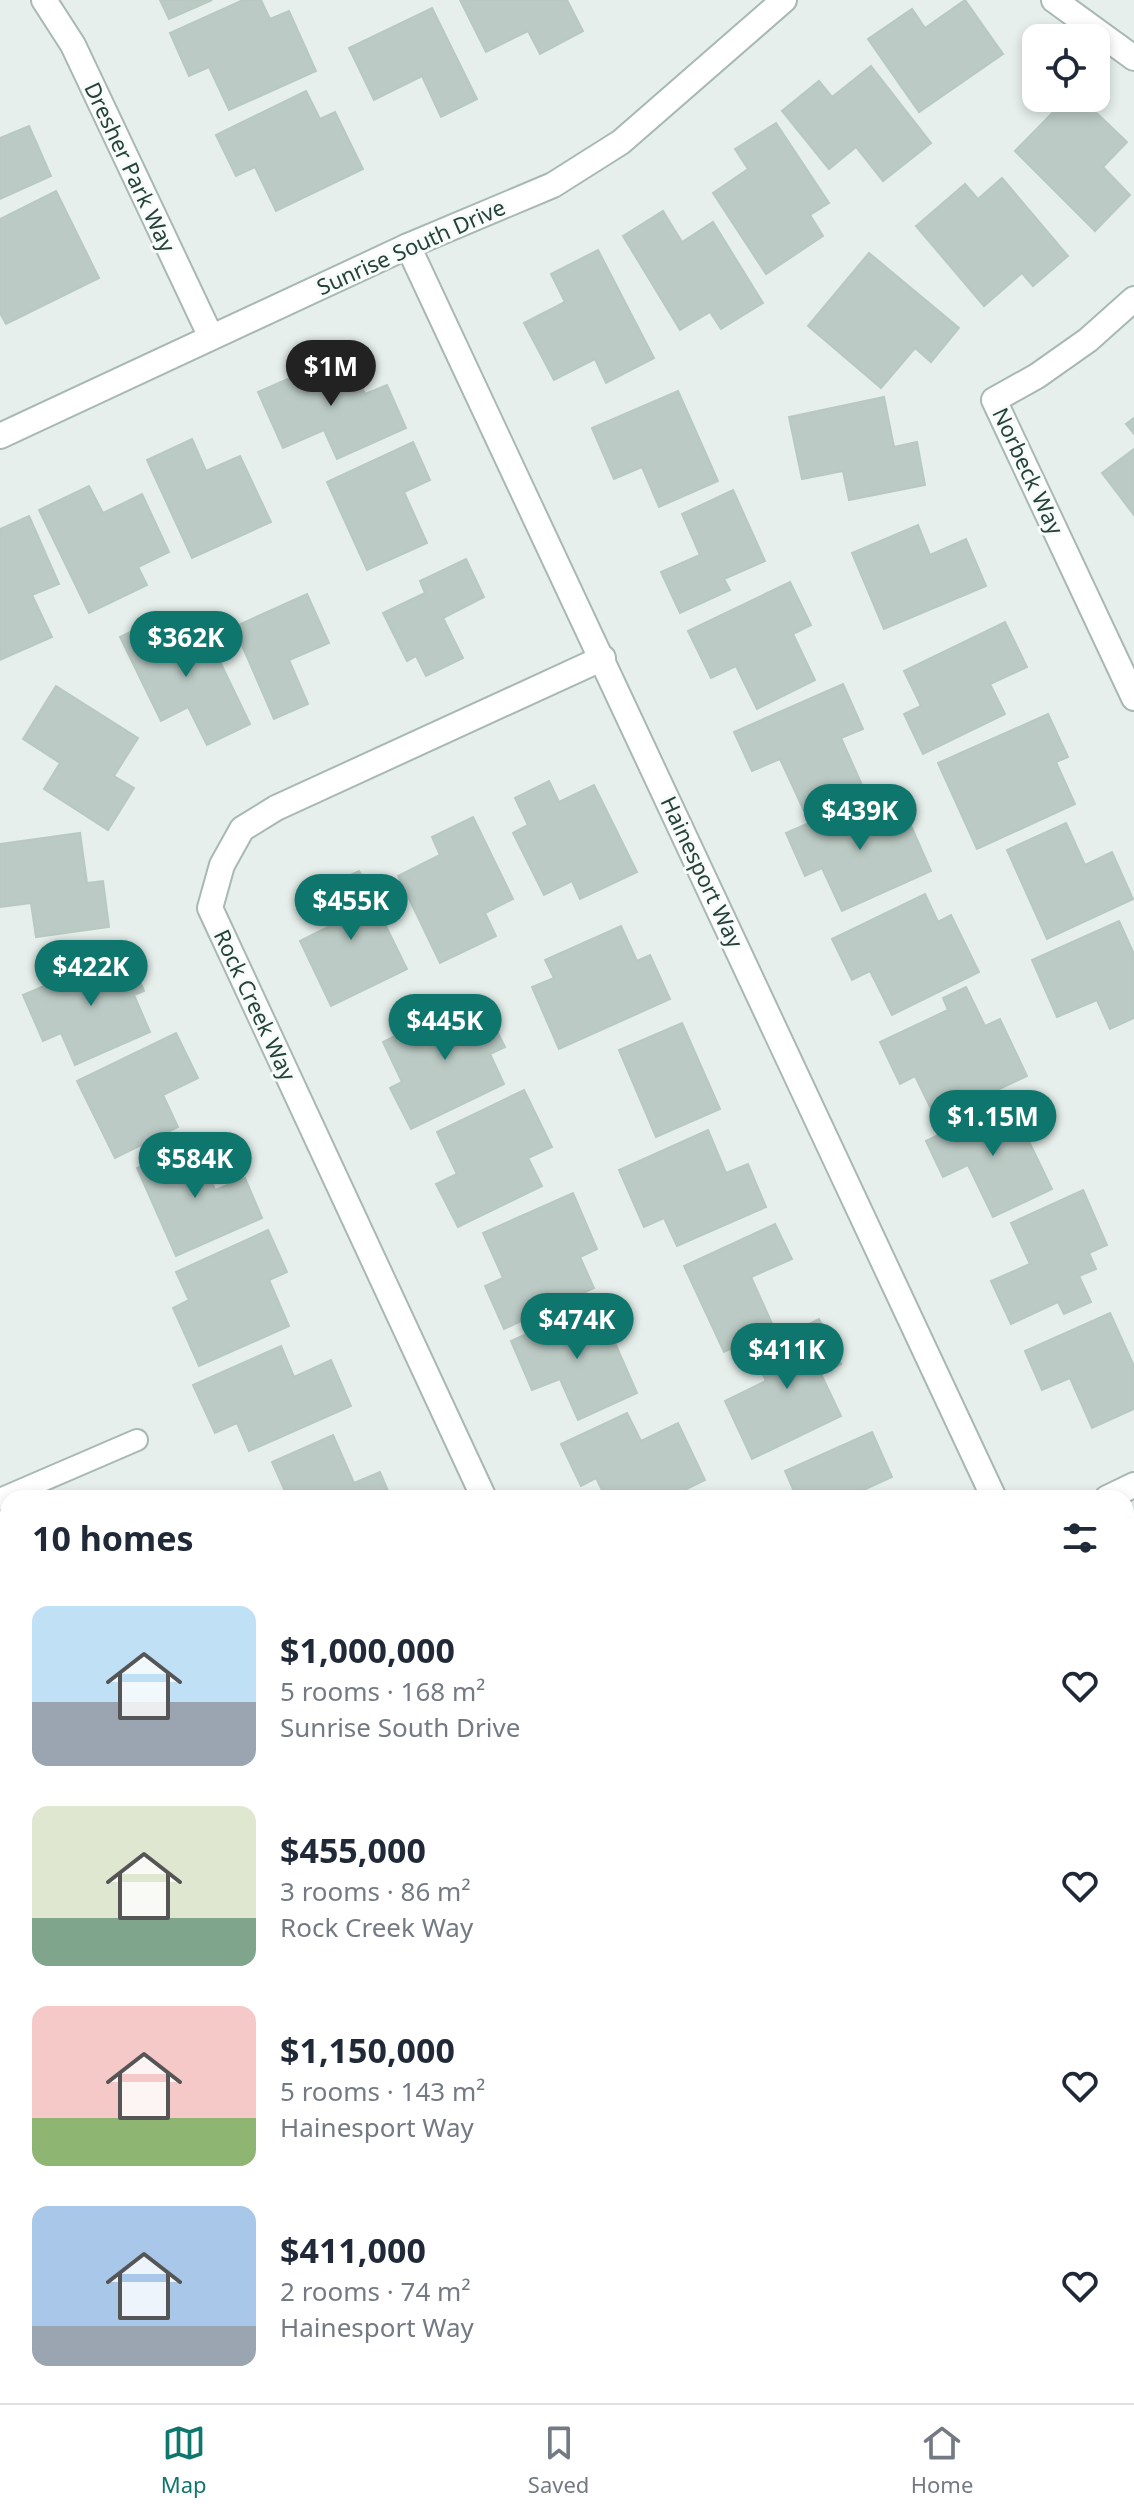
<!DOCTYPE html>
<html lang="en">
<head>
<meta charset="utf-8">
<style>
  :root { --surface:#fff; --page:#f2f2f3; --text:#1f2937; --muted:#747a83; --line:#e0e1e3; --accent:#0f766e }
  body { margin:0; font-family:"Noto Sans",sans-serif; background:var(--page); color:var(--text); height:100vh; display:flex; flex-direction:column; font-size:30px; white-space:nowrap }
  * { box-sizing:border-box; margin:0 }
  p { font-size:26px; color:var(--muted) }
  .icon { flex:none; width:44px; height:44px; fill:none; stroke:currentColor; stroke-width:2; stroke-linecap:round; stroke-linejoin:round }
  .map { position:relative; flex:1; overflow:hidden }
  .drawer { position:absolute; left:0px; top:1490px; width:1134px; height:914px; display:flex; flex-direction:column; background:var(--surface); border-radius:24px 24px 0 0; box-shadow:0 4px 12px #0003 }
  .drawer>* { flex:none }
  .controls { position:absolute; left:1022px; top:24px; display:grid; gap:16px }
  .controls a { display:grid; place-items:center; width:88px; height:88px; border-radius:16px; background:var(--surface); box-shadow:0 4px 12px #0003; font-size:40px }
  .price { position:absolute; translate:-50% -68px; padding:0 18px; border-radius:28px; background:var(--accent); color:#fff; font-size:26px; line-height:52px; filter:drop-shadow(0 2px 4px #0008) }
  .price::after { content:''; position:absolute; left:50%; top:48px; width:24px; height:18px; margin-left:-12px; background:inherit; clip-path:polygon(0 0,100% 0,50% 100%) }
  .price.selected { background:#222; color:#fff }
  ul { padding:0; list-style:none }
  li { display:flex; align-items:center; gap:24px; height:200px; padding:0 32px }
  li span { display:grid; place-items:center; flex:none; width:224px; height:160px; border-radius:16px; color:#555 }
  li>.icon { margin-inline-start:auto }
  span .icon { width:96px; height:96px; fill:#fffc; stroke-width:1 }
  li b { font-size:34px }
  h2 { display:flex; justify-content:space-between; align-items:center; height:96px; padding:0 32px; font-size:34px }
  .dock { display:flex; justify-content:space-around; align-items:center; height:112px; border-top:2px solid var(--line); background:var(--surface); font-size:22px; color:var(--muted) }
  .dock a { display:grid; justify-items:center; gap:4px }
  .dock .selected { color:var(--accent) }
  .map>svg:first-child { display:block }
</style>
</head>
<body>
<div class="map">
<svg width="1134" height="2403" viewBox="0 0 1134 2403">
  <rect width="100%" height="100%" fill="#e6efeb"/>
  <path fill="#bfe0c8" d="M1134,2073V2180L1126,2164V2077Z"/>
  <g fill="#bbcac4" stroke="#b8c9c2" stroke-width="2">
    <path d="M160,0H212L169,19Z"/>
    <path d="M243,0H261L270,19L289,11L316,71L229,110L209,67L189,76L170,33Z"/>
    <path d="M460,0H567L583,31L540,54L528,31L486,52Z"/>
    <path d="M965,0L1003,54L919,112L868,39L912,9L925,28Z"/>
    <path d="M432,8L477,99L441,117L422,76L374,100L349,48Z"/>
    <path d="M871,66L931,143L883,181L856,147L829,169L782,111L819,81L832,97Z"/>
    <path d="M306,91L320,119L335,112L363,169L276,211L255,167L236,176L216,135Z"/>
    <path d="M1067,98H1081L1127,142L1103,167L1130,195L1095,231L1015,151Z"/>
    <path d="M776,123L829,203L810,215L823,236L766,274L713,193L748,169L735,149Z"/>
    <path d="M29,126L51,176L0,199V138Z"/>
    <path d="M1002,178L1068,256L1033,286L1022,273L984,306L916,226L965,184L978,199Z"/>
    <path d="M56,191L99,278L6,324L0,313V219Z"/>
    <path d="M663,211L682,242L713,222L763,303L721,329L710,312L680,330L623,236Z"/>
    <path d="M598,250L654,358L606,383L595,359L554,380L524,323L565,302L551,274Z"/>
    <path d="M869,253L959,328L931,362L915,348L881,388L808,326Z"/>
    <path d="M347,353L365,394L387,385L406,428L337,459L324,430L283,448L258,392Z"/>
    <path d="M678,391L718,481L659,507L642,467L614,479L592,428Z"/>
    <path d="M884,397L894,447L917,442L925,485L849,500L843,471L802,479L789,417Z"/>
    <path d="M1134,418V434L1126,424Z"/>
    <path d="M192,439L206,471L240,456L271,522L192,558L147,460Z"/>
    <path d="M413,442L430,480L404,492L427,543L367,570L327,482Z"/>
    <path d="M1134,449V515L1102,473Z"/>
    <path d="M89,486L103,513L142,494L169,552L138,567L147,585L89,613L39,510Z"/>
    <path d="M733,490L765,561L724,579L730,590L680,613L661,572L700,555L682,514Z"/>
    <path d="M29,516L59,584L32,595L52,637L0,660V529Z"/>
    <path d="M918,525L930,555L966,539L986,586L884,629L852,553Z"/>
    <path d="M466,559L484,597L443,618L463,658L426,676L416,656L407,661L383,613L425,593L420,581Z"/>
    <path d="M790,582L811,625L793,634L815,680L757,709L736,666L711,678L688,631Z"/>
    <path d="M307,594L329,643L289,660L308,704L274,719L234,627Z"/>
    <path d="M155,620L164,640L201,622L250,724L207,745L188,707L161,721L120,637Z"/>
    <path d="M1005,622L1027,667L990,684L1005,714L923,754L904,714L921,706L904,671Z"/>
    <path d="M843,684L863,729L841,738L862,785L804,811L780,759L752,771L734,732Z"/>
    <path d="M56,686L138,738L114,776L134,788L108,830L44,789L60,763L23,739Z"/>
    <path d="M1048,714L1068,757L1056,762L1075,804L977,849L938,763Z"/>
    <path d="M549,781L559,802L594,785L637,872L580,899L572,881L544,895L513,833L528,825L515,798Z"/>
    <path d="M873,795L885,821L905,812L931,871L842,911L822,868L805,876L786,833Z"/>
    <path d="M473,817L513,899L485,913L496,936L440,963L398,876L440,855L432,837Z"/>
    <path d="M1066,823L1085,865L1112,852L1133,899L1047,939L1007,850Z"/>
    <path d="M80,833L87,883L103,881L109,927L36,937L31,903L0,907V844Z"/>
    <path d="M359,871L407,969L331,1006L300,941L330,926L314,892Z"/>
    <path d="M925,894L938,922L951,915L979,972L892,1015L870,971L852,980L832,939Z"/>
    <path d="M1119,921L1134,954V1018L1110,1029L1097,1000L1057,1017L1032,960Z"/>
    <path d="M621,926L637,961L650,955L670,999L559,1049L532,987L554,978L545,960Z"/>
    <path d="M127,950L144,991L134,995L150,1032L75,1065L61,1033L43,1041L23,995Z"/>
    <path d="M966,987L985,1026L1000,1019L1027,1076L936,1119L915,1076L900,1084L880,1042L948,1010L943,998Z"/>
    <path d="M479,995L505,1047L490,1054L504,1084L411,1129L390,1088L402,1082L383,1042Z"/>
    <path d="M682,1023L720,1109L656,1137L619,1050Z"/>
    <path d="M176,1033L198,1078L163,1095L178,1127L115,1158L77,1081Z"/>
    <path d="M524,1090L552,1147L528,1158L542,1186L458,1227L436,1184L457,1174L437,1132Z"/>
    <path d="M1009,1100L1052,1189L993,1217L968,1165L943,1177L926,1141Z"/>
    <path d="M708,1130L726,1173L748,1164L766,1207L677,1246L664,1218L644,1227L619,1170Z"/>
    <path d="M195,1143L215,1190L245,1178L262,1218L176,1256L137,1168Z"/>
    <path d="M1083,1190L1107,1245L1089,1253L1096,1269L1079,1276L1091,1302L1064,1314L1058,1302L1011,1324L991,1281L1030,1264L1011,1223Z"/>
    <path d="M573,1193L597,1249L580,1257L594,1288L504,1329L485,1286L503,1278L483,1233Z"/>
    <path d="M775,1224L792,1259L751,1277L774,1328L724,1352L684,1266Z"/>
    <path d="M268,1230L287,1272L269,1280L289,1326L199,1366L173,1308L189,1300L176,1272Z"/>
    <path d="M597,1302L637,1393L578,1420L560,1379L532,1390L511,1341Z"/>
    <path d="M1110,1313L1134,1366V1409L1092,1428L1070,1378L1042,1390L1025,1351Z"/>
    <path d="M819,1319L841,1364L821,1374L841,1416L752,1459L725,1401L766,1381L752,1352Z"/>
    <path d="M281,1346L294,1377L331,1360L351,1406L249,1451L237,1423L215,1433L193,1385Z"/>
    <path d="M627,1413L641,1441L678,1423L705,1480L668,1498H606L596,1478L581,1486L561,1444Z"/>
    <path d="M872,1432L892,1477L852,1495L853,1498H797L785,1471Z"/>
    <path d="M333,1435L354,1483L380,1472L391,1498H288L272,1462Z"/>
    <path d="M0,1619L8,1635V1664L0,1668Z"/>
    <path d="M1126,1643L1134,1660V1716L1126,1720Z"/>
    <path d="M1134,1799V1854L1126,1838V1803Z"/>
    <path d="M1126,2282L1134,2298L1126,2302Z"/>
    <path d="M1134,2346V2403H1089L1086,2396H1126V2350Z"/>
    <path d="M34,2396H84L87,2403H37Z"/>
    <path d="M632,2396H657L661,2403H632L629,2397Z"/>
    <path d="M677,2396H801L786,2403H662Z"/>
  </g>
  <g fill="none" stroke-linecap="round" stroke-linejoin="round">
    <defs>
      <g id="service">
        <path d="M0,1499L137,1440"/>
        <path d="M1126,2048L1134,2056"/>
      </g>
      <g id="minor">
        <path d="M44,0L73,45L211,337"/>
        <path d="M1054,0L1134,58"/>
        <path d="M408,246L994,1498"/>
        <path d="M1134,299L1088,340L1037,376L994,400L1134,698"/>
        <path d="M0,436L408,246L553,185L621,142L784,0"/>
        <path d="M484,1498L210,908L222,865L242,829L276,808L603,658"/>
        <path d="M1107,1498L1134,1485"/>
        <path d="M964,2396L967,2403"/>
      </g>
      <g id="tertiary">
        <path d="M1126,2033L1134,2029"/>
        <path d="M335,2403L350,2396"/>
      </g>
    </defs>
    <use href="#service" stroke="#a8b8b2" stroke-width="24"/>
    <use href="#minor" stroke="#a8b8b2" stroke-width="28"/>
    <use href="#tertiary" stroke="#a8b8b2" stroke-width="28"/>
    <use href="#service" stroke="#fff" stroke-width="20"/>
    <use href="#minor" stroke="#fff" stroke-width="24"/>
    <use href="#tertiary" stroke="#fff" stroke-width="24"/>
  </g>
  <g text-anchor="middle" stroke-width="6" stroke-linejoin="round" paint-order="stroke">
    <g font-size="22" fill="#24423a" stroke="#f7fbf9">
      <text transform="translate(130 167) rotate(65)" y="8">Dresher Park Way</text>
      <text transform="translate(411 247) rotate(-24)" y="8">Sunrise South Drive</text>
      <text transform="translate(1028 471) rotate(65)" y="8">Norbeck Way</text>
      <text transform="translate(702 872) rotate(65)" y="8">Hainesport Way</text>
      <text transform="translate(255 1005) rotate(65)" y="8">Rock Creek Way</text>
    </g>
  </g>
</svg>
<div class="controls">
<a><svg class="icon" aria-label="locate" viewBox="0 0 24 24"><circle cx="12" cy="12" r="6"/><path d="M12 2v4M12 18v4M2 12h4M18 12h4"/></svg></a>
</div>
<b class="price selected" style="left:331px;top:408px">$1M</b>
<b class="price" style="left:186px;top:679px">$362K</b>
<b class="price" style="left:860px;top:852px">$439K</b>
<b class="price" style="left:351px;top:942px">$455K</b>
<b class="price" style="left:91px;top:1008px">$422K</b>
<b class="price" style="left:445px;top:1062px">$445K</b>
<b class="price" style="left:993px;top:1158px">$1.15M</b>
<b class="price" style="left:195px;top:1200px">$584K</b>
<b class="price" style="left:577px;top:1361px">$474K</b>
<b class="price" style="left:787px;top:1391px">$411K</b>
<section class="drawer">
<h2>10 homes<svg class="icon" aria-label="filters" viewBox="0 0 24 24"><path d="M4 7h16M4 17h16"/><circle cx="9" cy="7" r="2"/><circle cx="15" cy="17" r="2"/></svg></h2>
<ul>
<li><span style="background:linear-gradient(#bfe0f5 60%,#9aa5b1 0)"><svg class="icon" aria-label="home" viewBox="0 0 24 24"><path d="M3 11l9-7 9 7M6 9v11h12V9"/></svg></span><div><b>$1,000,000</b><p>5 rooms · 168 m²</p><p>Sunrise South Drive</p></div><svg class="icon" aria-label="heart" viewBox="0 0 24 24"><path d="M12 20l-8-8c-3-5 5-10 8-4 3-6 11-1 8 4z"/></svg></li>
<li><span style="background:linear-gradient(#dfe7d0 70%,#7fa58c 0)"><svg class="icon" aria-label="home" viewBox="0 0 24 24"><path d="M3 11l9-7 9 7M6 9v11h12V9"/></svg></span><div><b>$455,000</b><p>3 rooms · 86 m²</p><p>Rock Creek Way</p></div><svg class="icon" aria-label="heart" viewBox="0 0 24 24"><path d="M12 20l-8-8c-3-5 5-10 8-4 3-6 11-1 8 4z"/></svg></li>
<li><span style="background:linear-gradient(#f6c9c9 70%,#8fb573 0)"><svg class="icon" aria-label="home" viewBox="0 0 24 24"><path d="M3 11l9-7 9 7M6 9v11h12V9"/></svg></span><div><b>$1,150,000</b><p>5 rooms · 143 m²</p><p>Hainesport Way</p></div><svg class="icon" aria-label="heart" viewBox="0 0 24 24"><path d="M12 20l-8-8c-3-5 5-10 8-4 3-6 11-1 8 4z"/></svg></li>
<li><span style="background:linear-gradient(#a9c7e8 75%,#9aa5b1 0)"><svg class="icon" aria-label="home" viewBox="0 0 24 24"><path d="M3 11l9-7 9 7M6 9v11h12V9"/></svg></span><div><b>$411,000</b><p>2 rooms · 74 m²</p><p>Hainesport Way</p></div><svg class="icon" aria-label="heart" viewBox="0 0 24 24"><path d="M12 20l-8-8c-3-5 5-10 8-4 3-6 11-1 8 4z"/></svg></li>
</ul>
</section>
</div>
<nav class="dock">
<a class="selected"><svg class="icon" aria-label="map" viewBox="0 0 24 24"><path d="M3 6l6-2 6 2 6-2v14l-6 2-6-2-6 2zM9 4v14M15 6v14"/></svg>Map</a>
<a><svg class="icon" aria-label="saved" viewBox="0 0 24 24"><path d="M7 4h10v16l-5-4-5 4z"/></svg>Saved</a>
<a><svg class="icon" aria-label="home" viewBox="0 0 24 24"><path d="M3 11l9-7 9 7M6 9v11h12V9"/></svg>Home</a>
</nav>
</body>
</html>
